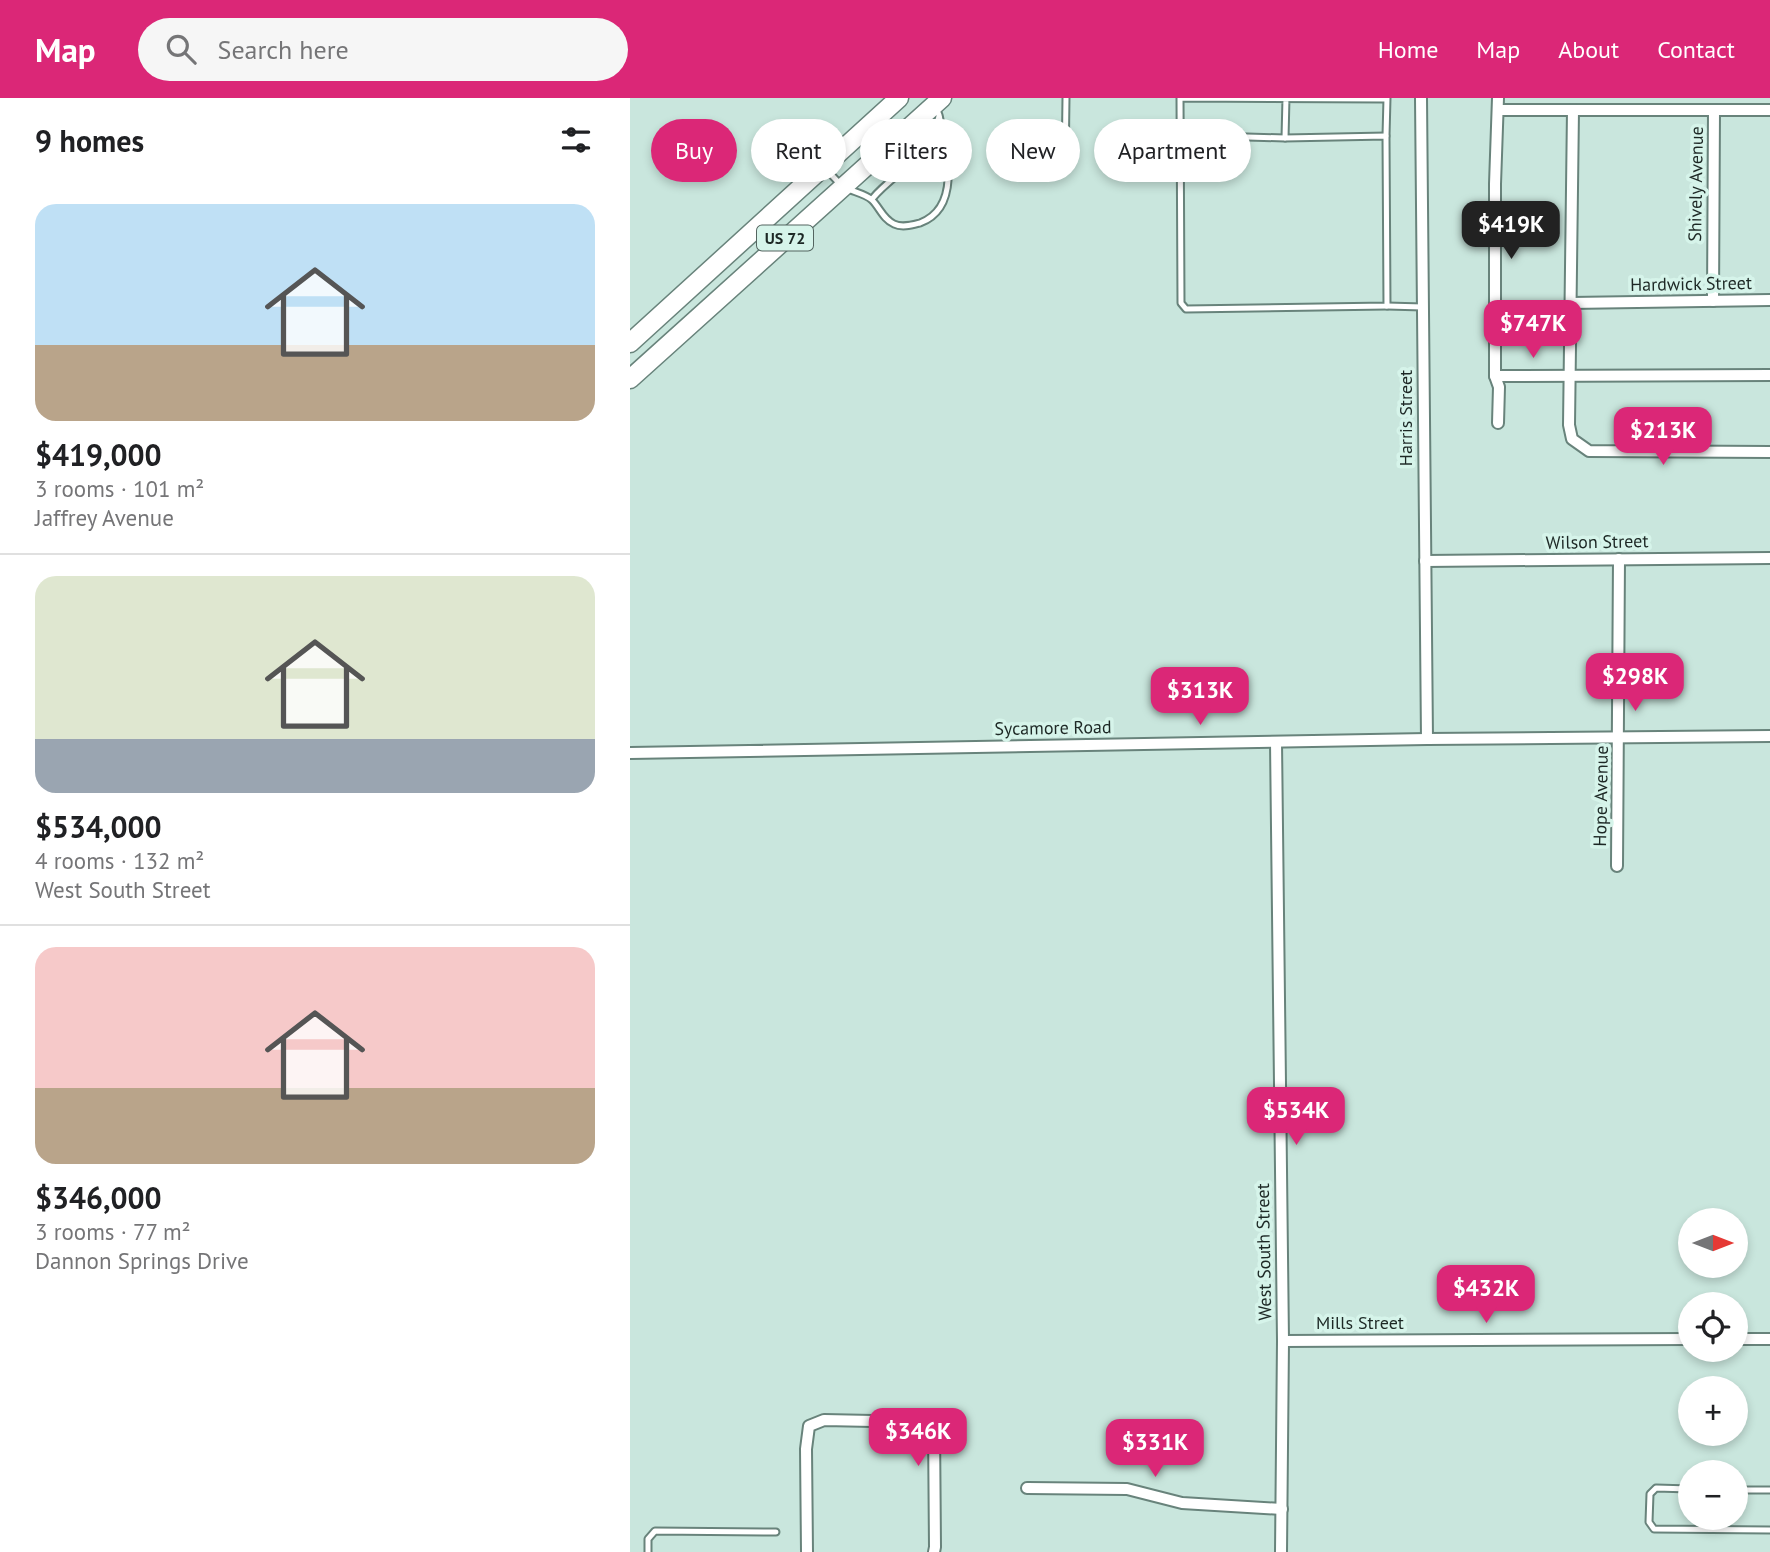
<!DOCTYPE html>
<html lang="en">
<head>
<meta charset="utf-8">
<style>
  :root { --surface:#fff; --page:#f6f6f6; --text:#202124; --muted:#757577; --line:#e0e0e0; --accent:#db2777 }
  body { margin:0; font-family:"PT Sans",sans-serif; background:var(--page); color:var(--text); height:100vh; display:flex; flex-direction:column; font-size:26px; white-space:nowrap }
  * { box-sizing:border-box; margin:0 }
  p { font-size:23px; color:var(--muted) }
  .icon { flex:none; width:38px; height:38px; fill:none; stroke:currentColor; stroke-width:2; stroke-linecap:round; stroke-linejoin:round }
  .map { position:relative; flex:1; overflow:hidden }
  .drawer { display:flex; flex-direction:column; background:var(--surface); width:630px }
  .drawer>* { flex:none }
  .hud { position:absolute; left:21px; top:21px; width:665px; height:63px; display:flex; gap:14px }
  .needle { width:46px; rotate:90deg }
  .controls { position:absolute; left:1048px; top:1110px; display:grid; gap:14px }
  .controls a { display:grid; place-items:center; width:70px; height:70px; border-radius:50%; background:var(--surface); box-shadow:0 4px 10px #0003; font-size:35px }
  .price { position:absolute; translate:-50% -60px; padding:0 16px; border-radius:14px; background:var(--accent); color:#fff; font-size:23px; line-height:46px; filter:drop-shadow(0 2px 4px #0008) }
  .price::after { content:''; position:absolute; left:50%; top:42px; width:21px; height:16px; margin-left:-10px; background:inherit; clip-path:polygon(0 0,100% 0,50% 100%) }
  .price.current { background:#222; color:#fff }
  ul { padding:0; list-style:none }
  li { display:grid; align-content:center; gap:14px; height:371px; padding:0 35px }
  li+li { border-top:2px solid var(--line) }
  li span { display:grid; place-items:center; height:217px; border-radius:21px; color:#555 }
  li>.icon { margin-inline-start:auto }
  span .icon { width:126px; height:126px; fill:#fffc; stroke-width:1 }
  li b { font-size:30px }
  h2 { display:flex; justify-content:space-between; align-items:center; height:84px; padding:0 35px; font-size:30px }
  .pill { padding:0 24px; border-radius:32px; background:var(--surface); box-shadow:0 4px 10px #0003; font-size:24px; line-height:63px }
  .pill.current { background:var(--accent); color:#fff }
  header { display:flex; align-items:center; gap:42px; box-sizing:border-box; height:98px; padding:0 35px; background:var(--accent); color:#fff }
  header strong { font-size:33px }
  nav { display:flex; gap:38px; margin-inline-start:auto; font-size:24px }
  .search { width:490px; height:63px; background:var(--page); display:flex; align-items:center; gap:18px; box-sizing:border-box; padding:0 24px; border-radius:38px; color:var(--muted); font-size:26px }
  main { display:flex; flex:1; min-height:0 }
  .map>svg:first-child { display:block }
</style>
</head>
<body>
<header>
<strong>Map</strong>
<div class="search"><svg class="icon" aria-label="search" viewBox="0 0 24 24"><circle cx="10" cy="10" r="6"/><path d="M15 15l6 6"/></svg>Search here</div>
<nav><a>Home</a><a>Map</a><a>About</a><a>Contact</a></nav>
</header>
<main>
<section class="drawer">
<h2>9 homes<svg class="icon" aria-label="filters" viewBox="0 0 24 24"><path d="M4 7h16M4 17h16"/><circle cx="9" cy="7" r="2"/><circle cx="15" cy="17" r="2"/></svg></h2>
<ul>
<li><span style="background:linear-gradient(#bfe0f5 65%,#b9a48a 0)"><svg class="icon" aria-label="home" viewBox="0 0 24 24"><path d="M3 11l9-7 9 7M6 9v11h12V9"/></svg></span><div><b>$419,000</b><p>3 rooms · 101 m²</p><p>Jaffrey Avenue</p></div></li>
<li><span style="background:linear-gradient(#dfe7d0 75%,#9aa5b1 0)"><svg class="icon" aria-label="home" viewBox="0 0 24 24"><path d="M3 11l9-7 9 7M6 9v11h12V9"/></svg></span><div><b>$534,000</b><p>4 rooms · 132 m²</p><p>West South Street</p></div></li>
<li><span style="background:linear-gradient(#f6c9c9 65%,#b9a48a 0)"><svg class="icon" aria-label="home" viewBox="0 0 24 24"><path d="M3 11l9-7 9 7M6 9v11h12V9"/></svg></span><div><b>$346,000</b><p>3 rooms · 77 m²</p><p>Dannon Springs Drive</p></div></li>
</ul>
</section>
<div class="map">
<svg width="1140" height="1454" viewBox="0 0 1140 1454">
  <rect width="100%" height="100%" fill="#c9e6dd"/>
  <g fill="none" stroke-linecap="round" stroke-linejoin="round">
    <defs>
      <g id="service">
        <path d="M656,0L655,40L756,38L757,208L556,211L551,205L550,0L756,1"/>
        <path d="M550,37L655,40"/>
        <path d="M756,38L757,0"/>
        <path d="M195,70L210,86"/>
        <path d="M435,72L436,0"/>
        <path d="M218,91C225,94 237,97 242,102C250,110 253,121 264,126C272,130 282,127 290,125C333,109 316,49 309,17L306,10"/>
        <path d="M242,101C259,80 284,68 299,46C304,38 306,27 309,19"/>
        <path d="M757,208L793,209"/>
        <path d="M1060,1391L1026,1390L1020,1396L1019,1424L1024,1431L1140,1432"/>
        <path d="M1106,1392H1140"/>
        <path d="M18,1454V1441L25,1433L146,1434"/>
      </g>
      <g id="minor">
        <path d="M791,0L797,641"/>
        <path d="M868,0L865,86V278L869,289L868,325"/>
        <path d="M868,12H1140"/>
        <path d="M943,12L939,327L942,341L959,353L1140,354"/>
        <path d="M1083,203L1084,12"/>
        <path d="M941,205L1140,202"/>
        <path d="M865,278L1140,277"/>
        <path d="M795,463L1140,460"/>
        <path d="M646,644L653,1243L651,1454"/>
        <path d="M0,655L797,641L1140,638"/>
        <path d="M987,768L989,461"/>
        <path d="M1106,1241H1140"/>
        <path d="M653,1243L1060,1241"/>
        <path d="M397,1390L497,1391L552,1405L652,1411"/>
        <path d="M177,1454L176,1351L179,1328L194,1322L292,1324L304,1329L305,1449L304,1454"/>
      </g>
      <g id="primary">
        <path d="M0,245L269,0"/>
        <path d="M0,281L312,0"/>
      </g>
    </defs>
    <use href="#service" stroke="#68837b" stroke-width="9"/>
    <use href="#minor" stroke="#68837b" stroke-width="14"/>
    <use href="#primary" stroke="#68837b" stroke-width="21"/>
    <use href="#service" stroke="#fff" stroke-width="5"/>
    <use href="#minor" stroke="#fff" stroke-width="10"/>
    <use href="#primary" stroke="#fff" stroke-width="18"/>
  </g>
  <g text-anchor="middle" stroke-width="7" stroke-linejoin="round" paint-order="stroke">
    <rect fill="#d6f4ea" stroke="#546560" stroke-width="2" x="127" y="127.5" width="56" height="25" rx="5"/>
    <g font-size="16" font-weight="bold" fill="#1d2825">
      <text x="155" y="146">US 72</text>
    </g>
    <g font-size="18" fill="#1d2825" stroke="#d6f4ea">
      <text transform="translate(1066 86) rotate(-89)" y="6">Shively Avenue</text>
      <text transform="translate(1061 186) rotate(-1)" y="6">Hardwick Street</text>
      <text transform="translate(776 320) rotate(-90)" y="6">Harris Street</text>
      <text transform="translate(967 444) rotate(-1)" y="6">Wilson Street</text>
      <text transform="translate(423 630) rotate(-1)" y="6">Sycamore Road</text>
      <text transform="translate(971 698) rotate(-89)" y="6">Hope Avenue</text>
      <text transform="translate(634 1154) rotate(-91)" y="6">West South Street</text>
      <text x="730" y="1231">Mills Street</text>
    </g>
  </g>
</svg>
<div class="controls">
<a><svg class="needle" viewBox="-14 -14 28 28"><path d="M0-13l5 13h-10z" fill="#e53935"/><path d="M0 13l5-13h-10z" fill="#757577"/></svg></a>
<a><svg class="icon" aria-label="locate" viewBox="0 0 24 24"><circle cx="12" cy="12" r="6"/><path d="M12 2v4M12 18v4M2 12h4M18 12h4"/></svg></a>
<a>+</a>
<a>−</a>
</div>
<b class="price current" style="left:881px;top:163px">$419K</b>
<b class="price" style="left:903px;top:262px">$747K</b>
<b class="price" style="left:1033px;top:369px">$213K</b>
<b class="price" style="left:1005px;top:615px">$298K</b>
<b class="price" style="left:570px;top:629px">$313K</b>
<b class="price" style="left:666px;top:1049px">$534K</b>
<b class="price" style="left:856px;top:1227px">$432K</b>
<b class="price" style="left:288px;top:1370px">$346K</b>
<b class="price" style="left:525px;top:1381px">$331K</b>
<div class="hud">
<a class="pill current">Buy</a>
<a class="pill">Rent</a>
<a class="pill">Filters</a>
<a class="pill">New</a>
<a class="pill">Apartment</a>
</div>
</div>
</main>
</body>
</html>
